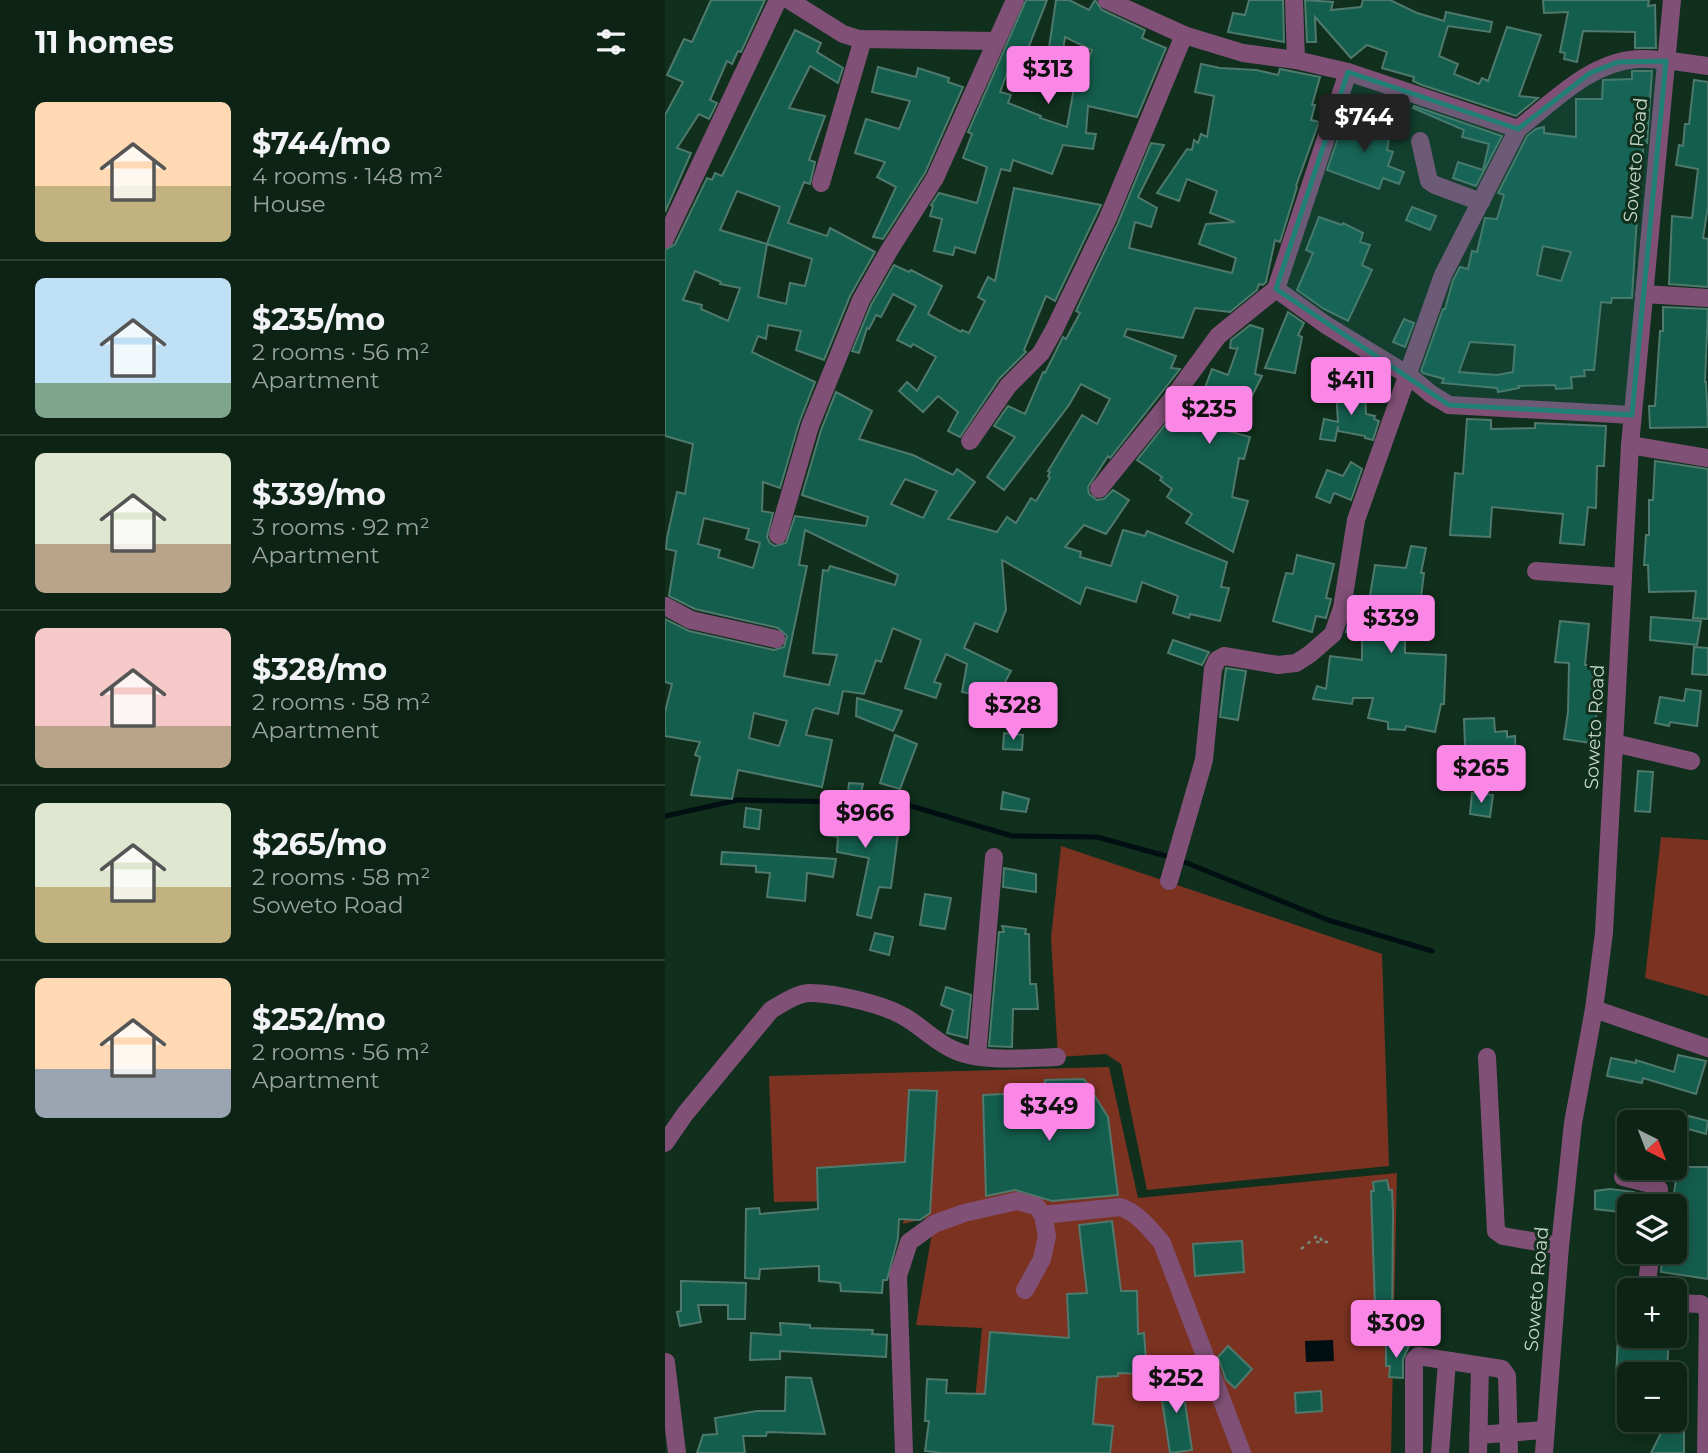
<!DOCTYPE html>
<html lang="en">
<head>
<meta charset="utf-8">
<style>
  :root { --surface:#0c2315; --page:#152b1e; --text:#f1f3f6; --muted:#9aa4a0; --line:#2c4034; --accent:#fa87e6 }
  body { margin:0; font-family:Montserrat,sans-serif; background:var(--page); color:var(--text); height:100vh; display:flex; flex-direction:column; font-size:26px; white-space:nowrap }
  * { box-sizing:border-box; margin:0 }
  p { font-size:23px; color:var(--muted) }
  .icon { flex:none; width:38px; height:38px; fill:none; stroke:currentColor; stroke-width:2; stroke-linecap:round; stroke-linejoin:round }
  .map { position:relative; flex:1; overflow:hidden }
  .drawer { display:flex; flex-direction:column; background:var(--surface); width:665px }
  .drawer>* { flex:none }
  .needle { width:46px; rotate:138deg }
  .buttons { position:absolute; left:952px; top:1110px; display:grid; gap:14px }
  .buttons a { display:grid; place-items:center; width:70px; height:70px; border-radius:10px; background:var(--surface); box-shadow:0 4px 18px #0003,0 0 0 2px var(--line); font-size:35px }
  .price { position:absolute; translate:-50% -60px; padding:0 16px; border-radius:7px; background:var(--accent); color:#111; font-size:23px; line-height:46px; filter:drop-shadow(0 2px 4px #0008) }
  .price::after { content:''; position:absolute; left:50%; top:42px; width:21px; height:16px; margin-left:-10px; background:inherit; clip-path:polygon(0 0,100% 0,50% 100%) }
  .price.on { background:#222; color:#fff }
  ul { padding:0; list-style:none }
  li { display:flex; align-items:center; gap:21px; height:175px; padding:0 35px }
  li+li { border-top:2px solid var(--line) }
  li span { display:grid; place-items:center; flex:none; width:196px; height:140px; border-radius:10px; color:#555 }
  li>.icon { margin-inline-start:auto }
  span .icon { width:84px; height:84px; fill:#fffc; stroke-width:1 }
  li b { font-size:30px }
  h2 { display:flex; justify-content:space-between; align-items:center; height:84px; padding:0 35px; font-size:30px }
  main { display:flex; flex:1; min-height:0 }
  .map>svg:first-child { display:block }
</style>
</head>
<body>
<main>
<section class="drawer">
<h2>11 homes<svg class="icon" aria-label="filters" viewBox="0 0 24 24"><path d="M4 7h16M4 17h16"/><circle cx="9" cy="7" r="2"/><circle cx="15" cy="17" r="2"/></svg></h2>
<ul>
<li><span style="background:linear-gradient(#ffd9b3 60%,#c2b280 0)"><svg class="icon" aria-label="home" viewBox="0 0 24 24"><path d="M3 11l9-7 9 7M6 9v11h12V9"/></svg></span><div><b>$744/mo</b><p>4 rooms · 148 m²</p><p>House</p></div></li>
<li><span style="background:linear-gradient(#bfe0f5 75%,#7fa58c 0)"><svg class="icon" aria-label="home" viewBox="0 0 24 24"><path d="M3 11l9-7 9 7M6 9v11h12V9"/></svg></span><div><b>$235/mo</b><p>2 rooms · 56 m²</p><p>Apartment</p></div></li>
<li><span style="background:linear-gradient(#dfe7d0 65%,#b9a48a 0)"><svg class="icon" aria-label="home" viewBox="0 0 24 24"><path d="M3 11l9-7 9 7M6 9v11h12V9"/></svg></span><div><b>$339/mo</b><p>3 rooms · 92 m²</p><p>Apartment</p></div></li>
<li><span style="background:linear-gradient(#f6c9c9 70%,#b9a48a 0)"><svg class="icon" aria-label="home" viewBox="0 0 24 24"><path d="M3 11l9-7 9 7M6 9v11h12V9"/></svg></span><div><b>$328/mo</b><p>2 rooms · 58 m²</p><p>Apartment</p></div></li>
<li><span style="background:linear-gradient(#dfe7d0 60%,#c2b280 0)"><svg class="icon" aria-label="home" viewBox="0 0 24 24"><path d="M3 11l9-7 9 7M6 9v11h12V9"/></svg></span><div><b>$265/mo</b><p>2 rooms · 58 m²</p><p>Soweto Road</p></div></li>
<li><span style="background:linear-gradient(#ffd9b3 65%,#9aa5b1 0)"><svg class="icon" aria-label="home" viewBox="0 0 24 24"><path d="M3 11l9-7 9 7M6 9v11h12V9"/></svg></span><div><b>$252/mo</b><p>2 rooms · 56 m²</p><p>Apartment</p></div></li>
</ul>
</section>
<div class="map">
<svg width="1043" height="1453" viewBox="0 0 1043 1453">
  <rect width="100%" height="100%" fill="#102f1c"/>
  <g fill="#7c3221">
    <path d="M996,837L1043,840V996L980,978Z"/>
    <path d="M396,846L717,954L724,1166L482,1190L456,1064L441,1054L393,1057L386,938Z"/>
    <path d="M444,1067L473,1198L732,1173L726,1453H305L317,1328L251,1325L270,1216L238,1224L247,1172L171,1201L109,1202L104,1076Z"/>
  </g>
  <path fill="#010f13" d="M668,1340L669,1361L641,1362L640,1341Z"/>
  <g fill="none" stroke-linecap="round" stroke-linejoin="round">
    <path stroke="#010f13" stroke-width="5" d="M0,816L73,800L236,803L347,836L432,837L512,859L663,920L767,951"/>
  </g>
  <g fill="#145e4e" stroke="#4f796c" stroke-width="2" fill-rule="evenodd">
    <path d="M46,0H100L76,52L73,51L67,64L62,61L45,100L52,103L44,119L34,114L12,148L26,153L0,212V115L18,82L2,75L19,39L27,42Z"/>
    <path d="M361,0H382L359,59L349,55L335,92L346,95L343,103L376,116L375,118L402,127L412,71L419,73L427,50L400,37L394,76L380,75L391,0H404L424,10L430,0L437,10L480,30L477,38L501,48L472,117L423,106L421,133L431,134L428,149L398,145L387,174L348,160L345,171L336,169L310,253L290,247L288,255L269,251L277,219L265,216L268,206L266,205L274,193L312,203L322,167L298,158L307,134L303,132Z"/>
    <path d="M584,0H618L619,42L563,32L568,13L580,15Z"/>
    <path d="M640,0L668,2L666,10L696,7L698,0H725L752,13L779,21L781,12L827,22L825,32L783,26L774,56L793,64L789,74L814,84L817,78L823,81L842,27L876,35L854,96L873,98L851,116L757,85L748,81L749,77L717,68L722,52L702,45L686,58L650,17L651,42H642Z"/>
    <path d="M878,0H984L983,6L990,5L991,48H970V32L918,31L912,62L899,59L900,53L895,52L903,12L879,13Z"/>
    <path d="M130,30L156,43L152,52L178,68L173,83L145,66L124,108L160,116L144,160L150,162L145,184L139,182L123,223L162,236L165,228L210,252L185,296L159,360L131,350L136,331L103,325L101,339L93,336L87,352L150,382L134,423L115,488L98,482L97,511L108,513L102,537L105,543L110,546L121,543L130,516L201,526L203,517L137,495L156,430L171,392L207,411L194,439L248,455L288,475L292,469L310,482L283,519L332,532L342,517L351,523L366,498L371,501L385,478L383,476L385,472L383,471L417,415L432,424L445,399L416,384L404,405L339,490L322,477L350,437L329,426L343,406L360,414L378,372L380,373L398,337L401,339L415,313L411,311L453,223L486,143L499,145L473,197L492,208L486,227L470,222L464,248L567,273L571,258L534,244L541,224L570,222L545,213L552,191L522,179L514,201L492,193L522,149L527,150L529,140L533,143L536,134L542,137L549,96L530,92L536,64L555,68L591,70L613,75L615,69L655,77L647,105H650L646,120L654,122L631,186L632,187L615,242L610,240L601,282L598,285L594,284L592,290L565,312L530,308L518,338L462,329L459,336L511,356L506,368L515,369L445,458L443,456L423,487L424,494L432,500L439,499L448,490L464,500L441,534L419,525L400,547L416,552L415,557L446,566L458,530L480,536L482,531L562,562L556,587L564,588L555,621L525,614L524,618L508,613L513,596L477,582L471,602L421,587L415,604L337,560L341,610L332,632L310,623L299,648L346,671L338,686L352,687L351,706H338V700L297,692L302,664L281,654L269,682L276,684L271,698L240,688L256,640L228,628L216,662L211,660L199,694L178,691L173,714L151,708L148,710L141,735L167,740L157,787L73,770L67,799L59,798L26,795L35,757L30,755L35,742L0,736V712L7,684L0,682V619L24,631L109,650L119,647L122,636L113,628L30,609L4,596L11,551L1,549L2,538L12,492L20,494L28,444L0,436V250L10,244L42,178L47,180L50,173L57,176ZM72,191L115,207L102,244L147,259L140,286L125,283L121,304L93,297L102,244L55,230ZM30,271L56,282L55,284L75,288L63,321L36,309L37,305L18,300ZM240,479L272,491L258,518L226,504ZM39,518L84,529L81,539L95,543L88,568L53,557L55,550L33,544ZM140,530L233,575L230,585L165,566L163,571L158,570L148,653L172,655L164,685L119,676L142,566L134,565ZM89,713L122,721L114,746L84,738Z"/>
    <path d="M213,67L251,77L253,68L284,78L283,82L298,87L260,173L218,239L208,237L231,187L212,177L220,162L190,153L201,119L234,129L245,101L207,92Z"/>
    <path d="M967,71H987L982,143H978V167H975L967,298H947L946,303L936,302L929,370H919L920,376L906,377L907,388L891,389L890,385L853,386L854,388L833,392L832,388L777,383L779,379L758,373L756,371L778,309H780L788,280L795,267L803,269L807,251L812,252L820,218L832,219L839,195L833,193L862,136L871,129L879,127V133L911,137V99H937L938,80L967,79ZM878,246L906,252L896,281L872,275ZM805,342L850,345L848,372L832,375L794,372Z"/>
    <path d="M1029,80L1043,82V206L1038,238L1043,239V287L1004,284L1007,216L1027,218L1033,169L1011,165L1014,145L1018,146L1020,124H1024Z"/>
    <path d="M749,106L837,136L811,186L788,178L793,162L818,170L824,144L797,137L799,130L748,108Z"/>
    <path d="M691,111L714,116L709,134L724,139L722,150L728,152L723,166L739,172L734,184L718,178L714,189L662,170L674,135L684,138Z"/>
    <path d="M349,188L436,205L390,301L381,296L359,350L361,352L334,379L295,437L283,431L293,412L273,396L258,412L234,391L242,382L252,391L271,357L248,344L246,347L232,340L251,306L228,294L216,317L211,315L204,329L202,328L194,353L187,351L206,305L229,265L244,272L246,270L277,286L263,314L296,332L297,330L304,333L320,301L313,297L323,277L330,281Z"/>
    <path d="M747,207L771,216L765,230L741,220Z"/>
    <path d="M654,217L677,225L678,223L698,233L695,242L705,245L697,265L707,270L683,321L659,309L632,290L648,253L641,250Z"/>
    <path d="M998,307L1043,309L1040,382H1041L1043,427L985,428L984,406H990L995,331H998Z"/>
    <path d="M623,312L639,323L633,335L637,337L630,373L600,368Z"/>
    <path d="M739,319L749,323L740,347L728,342Z"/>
    <path d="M585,325L598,329L590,374L597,376L584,402L575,398L563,431L585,437L579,459L574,458L567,497L583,501L568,552L521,523L527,514L502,497L507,489L495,480L497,477L472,460L527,391L536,398L547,369L563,375L573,347L572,349L565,348L566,340Z"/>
    <path d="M700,390L701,414L710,416L709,419L714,421L708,440L700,438V436L673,431V426L670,441L655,439L659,419L673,422L671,392Z"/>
    <path d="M802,419L826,420V429L870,428V423L941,426L939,466H932L931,508L923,507L919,545L895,543L898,514L827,507L825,537L785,535L790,473L798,474Z"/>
    <path d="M990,461L1043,469V619L1028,618L1031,591L984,592L983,565H979L981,535H984V500H988Z"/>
    <path d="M686,462L697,469L686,500L669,493L665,503L651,497L662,470L678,476Z"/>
    <path d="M746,546L761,548L756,573H759L755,605H753L750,621L740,620V653L781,655L779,704H776L770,732L741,726L740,730L723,729V722L703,718L708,698H688L687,704L648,699L652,686L661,689L665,656L697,660V634L681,632L687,613L702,614L710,565L741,568Z"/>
    <path d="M632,555L669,564L661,598L666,599L661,618L651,616L647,632L608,621L621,573L628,574Z"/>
    <path d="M986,617L1036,621L1032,645L985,640Z"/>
    <path d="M895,621L924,624L920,665H928V677H932V712L926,743L899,739L903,712L904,663L890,662Z"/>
    <path d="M508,640L544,652L537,665L503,653Z"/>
    <path d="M1029,647L1043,648V675L1027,674Z"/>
    <path d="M561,668L581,671L573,720L555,717Z"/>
    <path d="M1021,689L1036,691L1032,726L1005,722L1004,726L990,723L995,697L1019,701Z"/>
    <path d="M192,698L237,711L228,731L191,716Z"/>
    <path d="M829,718L830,732L842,731V737L850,736L851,761L831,762V769L801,771L799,719Z"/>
    <path d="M339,733L358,735L357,750L338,749Z"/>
    <path d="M230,735L252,744L235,789L215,783Z"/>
    <path d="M973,771L988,772L985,812L970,811Z"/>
    <path d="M184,783L198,784L188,828L233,834L226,888L214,887L206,918L192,915L204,858L172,852L173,837L160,835L164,816L180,818Z"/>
    <path d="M338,792L364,799L361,812L336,809Z"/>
    <path d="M807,793L828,795L825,817L805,814Z"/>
    <path d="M81,808L96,810L94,829L79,827Z"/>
    <path d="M57,852L92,854L171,859L168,877L142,873L140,901L102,897L105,873L91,872V866L56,864Z"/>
    <path d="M339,868L371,874V892L338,887Z"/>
    <path d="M260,894L286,898L280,929L255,925Z"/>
    <path d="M337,926L361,929L360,934H364L365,984H371L373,1009H348L347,1047L324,1046L334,932H339Z"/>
    <path d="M210,933L228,937L224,955L205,950Z"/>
    <path d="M281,987L306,995L302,1038L282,1033L288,1010L276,1005Z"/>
    <path d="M1013,1055L1041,1061L1031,1094L978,1078L977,1083L942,1076L946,1058L971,1063V1060L1009,1072Z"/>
    <path d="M419,1079L443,1117L453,1195L387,1201L350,1190L321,1196L318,1095L380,1092V1080Z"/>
    <path d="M244,1090L272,1091L265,1213L255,1220L234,1219L233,1238L222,1280H218L217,1293L176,1291L175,1283L154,1281V1266L95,1269L94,1279L80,1278L81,1209L94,1208L95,1214L153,1209L152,1168L240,1162Z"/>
    <path d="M1024,1116L1043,1121L1041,1134L1020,1128Z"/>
    <path d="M1013,1167H1043V1279L996,1272L997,1251H1010V1206H1007Z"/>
    <path d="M722,1180L724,1190H727L728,1212L727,1333H711L706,1191H709L708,1182Z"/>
    <path d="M945,1189L969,1192L964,1213L930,1209V1191Z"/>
    <path d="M447,1221L456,1291H472L473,1334L479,1333L482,1374L453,1373V1376L432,1377L428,1424L448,1426L445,1453H277L260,1451L264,1421H260L262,1379L282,1380L281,1393L320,1394L325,1332L404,1338L402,1294L422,1293L414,1225Z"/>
    <path d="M577,1241L579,1272L530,1276L528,1244Z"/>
    <path d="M16,1281L81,1283L80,1319H63V1305H33L36,1322L15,1326L12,1312L16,1311Z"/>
    <path d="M115,1323L145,1325V1328L208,1330L207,1334L222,1335L221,1357L115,1351V1359L85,1360L86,1333L116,1335Z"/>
    <path d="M953,1335H1004L1002,1374H964V1378H951Z"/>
    <path d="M721,1345L744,1346L738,1359V1378L724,1377L725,1366H721Z"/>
    <path d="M563,1346L587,1369L570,1388L561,1380L553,1357Z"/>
    <path d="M516,1376L527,1450L505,1453L494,1380Z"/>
    <path d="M121,1377L146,1378L160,1434L102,1432L101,1436H78L80,1453H32L38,1435L52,1434L50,1418L92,1411H120Z"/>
    <path d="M656,1391L657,1411L631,1413L630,1393Z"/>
    <path d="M997,1431H1019V1453H986Z"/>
  </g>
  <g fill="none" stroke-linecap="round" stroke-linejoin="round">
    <g stroke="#738a7b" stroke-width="2.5" stroke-dasharray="3.5 5" stroke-linecap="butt">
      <path d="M651,1242H664"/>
      <path d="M636,1249L653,1235L658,1242"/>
    </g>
    <g stroke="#805076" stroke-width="18">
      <path d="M124,0L178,34L194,39L331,41"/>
      <path d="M442,0L519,35L578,53L631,60L683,72L853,129C889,101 925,62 973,59C996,58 1020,63 1043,66"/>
      <path d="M629,0L631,60"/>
      <path d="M755,141L764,181L770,185L816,202"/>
      <path d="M156,183L198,39"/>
      <path d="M0,239L113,0"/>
      <path d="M611,289L661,325L743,375L766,394L784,405L967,415"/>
      <path d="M979,294L1043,298"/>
      <path d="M305,441L343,386L376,353L389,330L443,218L519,35"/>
      <path d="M965,445L1043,458"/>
      <path d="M434,489L507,399L553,336L611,289L683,72"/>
      <path d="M113,535L145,426L196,300L225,249L270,178L350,0"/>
      <path d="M871,571L958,577"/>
      <path d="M0,606L26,620L111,639"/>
      <path d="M949,743L1026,761"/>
      <path d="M504,881L539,760L548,669L552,660L559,656L613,665L631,663L645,654L668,634L677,608L691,520L778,275L853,129"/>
      <path d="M929,1009L1043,1048"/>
      <path d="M312,1056L329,857"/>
      <path d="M822,1057L831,1231L838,1236L895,1246"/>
      <path d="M0,1143L20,1114L106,1010C118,1003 132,993 145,993C170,993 217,1004 238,1016C255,1025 269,1041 287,1049C314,1063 362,1058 392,1057"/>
      <path d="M958,1177L990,1185L994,1189L993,1206"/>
      <path d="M378,1215L455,1207C471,1211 487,1231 497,1243L577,1453"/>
      <path d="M981,1290L986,1251"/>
      <path d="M1010,1303L1036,1304L1043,1311L1041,1453"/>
      <path d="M1,1362L12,1453"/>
      <path d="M813,1435L879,1430"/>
      <path d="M239,1453L233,1276L244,1242L269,1224L299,1213L352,1201L371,1206L378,1215L382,1236L377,1259L360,1290"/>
      <path d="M749,1453V1360L753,1356L837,1369L842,1376L844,1453"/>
      <path d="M775,1453L782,1361"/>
      <path d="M813,1453L815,1366"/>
      <path d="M879,1453L895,1246L908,1123L929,1009L939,933L965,445L1007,0"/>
    </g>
  </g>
  <path fill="#218077" fill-opacity="0.2" stroke="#218077" stroke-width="5" stroke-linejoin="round" d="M1001,61L967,415L784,405L611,289L683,72L853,129L925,73L953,62Z"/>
  <g text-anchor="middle" stroke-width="6" stroke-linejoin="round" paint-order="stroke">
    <g font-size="19" fill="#c6d7ca" stroke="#102f1c">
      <text transform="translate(970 160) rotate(-85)" y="7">Soweto Road</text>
      <text transform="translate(929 727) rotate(-87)" y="7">Soweto Road</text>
      <text transform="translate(871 1289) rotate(-85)" y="7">Soweto Road</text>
    </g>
  </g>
</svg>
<div class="buttons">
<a><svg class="needle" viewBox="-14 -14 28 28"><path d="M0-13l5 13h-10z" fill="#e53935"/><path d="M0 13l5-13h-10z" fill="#9aa4a0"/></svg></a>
<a><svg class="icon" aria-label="layers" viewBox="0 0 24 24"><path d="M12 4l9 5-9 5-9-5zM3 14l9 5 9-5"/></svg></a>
<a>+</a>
<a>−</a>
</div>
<b class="price" style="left:383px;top:106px">$313</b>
<b class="price on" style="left:699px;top:154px">$744</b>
<b class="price" style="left:686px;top:417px">$411</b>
<b class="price" style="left:544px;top:446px">$235</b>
<b class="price" style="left:726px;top:655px">$339</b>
<b class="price" style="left:348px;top:742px">$328</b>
<b class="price" style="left:816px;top:805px">$265</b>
<b class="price" style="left:200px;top:850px">$966</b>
<b class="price" style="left:384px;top:1143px">$349</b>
<b class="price" style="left:731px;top:1360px">$309</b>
<b class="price" style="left:511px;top:1415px">$252</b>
</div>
</main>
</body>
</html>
